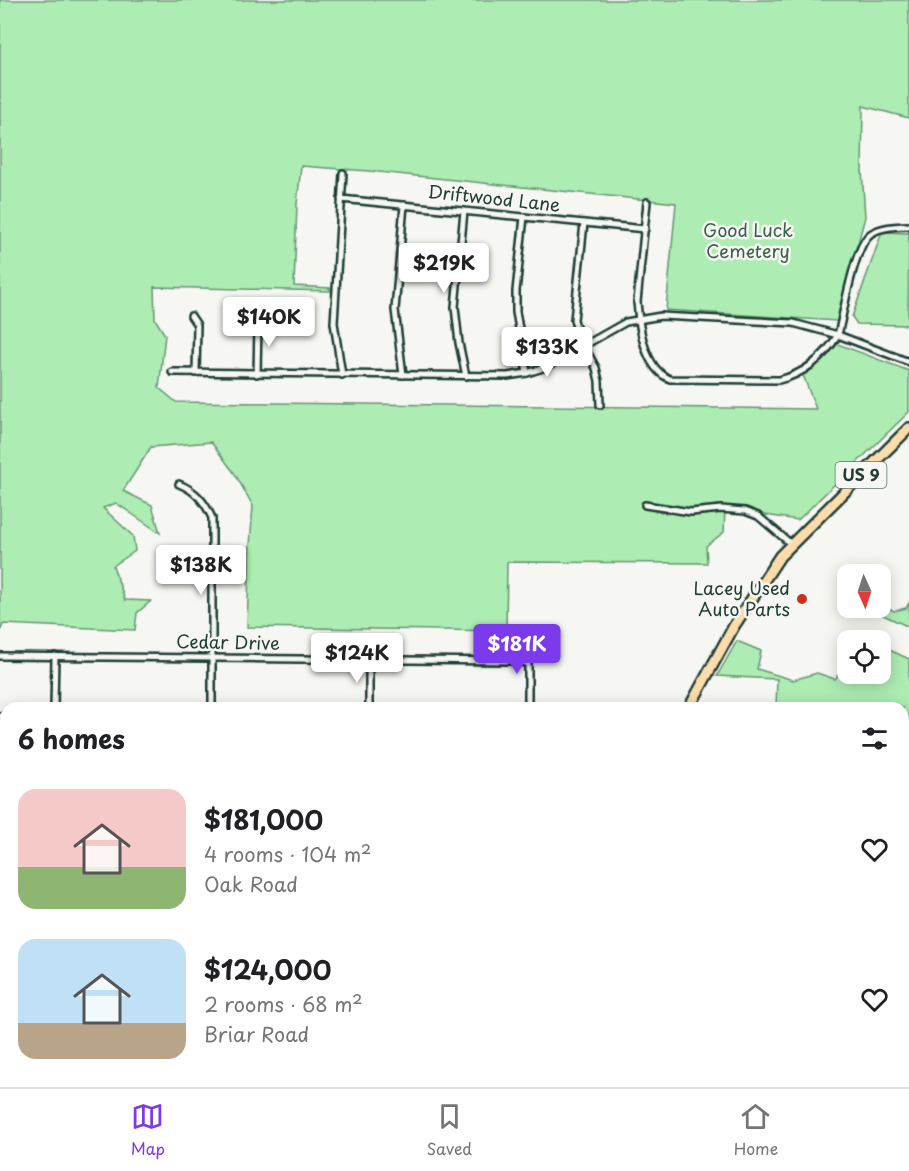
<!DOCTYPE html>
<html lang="en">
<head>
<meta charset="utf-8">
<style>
  :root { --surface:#fff; --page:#f2f2f2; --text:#202124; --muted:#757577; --line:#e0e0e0; --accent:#7c3aed }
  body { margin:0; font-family:"Playpen Sans",sans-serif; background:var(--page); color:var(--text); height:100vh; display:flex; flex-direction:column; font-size:22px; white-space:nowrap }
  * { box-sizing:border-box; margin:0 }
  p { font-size:20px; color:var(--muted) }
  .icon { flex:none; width:33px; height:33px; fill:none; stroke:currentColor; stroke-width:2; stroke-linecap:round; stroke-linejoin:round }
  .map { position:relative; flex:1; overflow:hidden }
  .panel { position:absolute; left:0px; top:702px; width:909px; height:386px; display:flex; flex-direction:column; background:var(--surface); border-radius:18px 18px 0 0; box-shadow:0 3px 15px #0003 }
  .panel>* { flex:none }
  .needle { width:39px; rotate:177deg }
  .tools { position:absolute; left:837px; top:564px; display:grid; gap:12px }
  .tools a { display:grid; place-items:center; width:54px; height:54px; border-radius:12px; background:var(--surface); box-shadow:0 3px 15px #0003; font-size:30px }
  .price { position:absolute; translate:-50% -51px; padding:0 14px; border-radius:6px; background:#fff; color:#222; font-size:20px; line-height:39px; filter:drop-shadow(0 2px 3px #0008) }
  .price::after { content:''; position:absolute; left:50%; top:36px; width:18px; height:14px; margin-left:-9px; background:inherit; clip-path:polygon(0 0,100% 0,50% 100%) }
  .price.on { background:var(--accent); color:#fff }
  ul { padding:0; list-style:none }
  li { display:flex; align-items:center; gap:18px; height:150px; padding:0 18px }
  li span { display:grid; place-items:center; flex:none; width:168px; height:120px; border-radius:18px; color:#555 }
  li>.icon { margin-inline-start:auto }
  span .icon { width:72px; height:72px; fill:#fffc; stroke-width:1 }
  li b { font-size:26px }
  h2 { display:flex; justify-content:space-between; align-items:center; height:72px; padding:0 18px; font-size:26px }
  .tabs { display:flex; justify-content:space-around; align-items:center; height:84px; border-top:2px solid var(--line); background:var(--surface); font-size:16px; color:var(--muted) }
  .tabs a { display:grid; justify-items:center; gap:3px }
  .tabs .on { color:var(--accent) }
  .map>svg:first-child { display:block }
</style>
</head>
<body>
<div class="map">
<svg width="909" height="1087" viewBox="0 0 909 1087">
  <rect width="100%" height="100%" fill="#f6f6f2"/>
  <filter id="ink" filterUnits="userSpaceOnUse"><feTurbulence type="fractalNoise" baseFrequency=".0167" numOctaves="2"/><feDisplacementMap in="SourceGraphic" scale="12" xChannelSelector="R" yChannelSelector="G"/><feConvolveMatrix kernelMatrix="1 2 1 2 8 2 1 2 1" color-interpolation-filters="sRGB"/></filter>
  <g filter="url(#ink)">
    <g fill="#adecb3" stroke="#669474" stroke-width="1.5">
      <path d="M0,0H909V118L863,106L862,170L865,217L837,321L666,310L676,203L369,171L301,166L297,204L294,286L330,288V291L154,287L155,319L165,335L159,388L176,402L816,409L803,375L838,344L909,371V412L798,520L725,509L724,532L706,546L707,563L507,562L506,631L247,627L250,545L253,506L235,474L211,442L151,447L123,491L152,505L160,533L116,503L103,508L133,536L135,551L113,566L125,600L151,601L137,613L135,630L3,624L0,633Z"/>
      <path d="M882,232L909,233L908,325L857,324L852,317Z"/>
      <path d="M909,603V627L868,608H880L881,605L894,611L906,608Z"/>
      <path d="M737,641L761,651L757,669L793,680L817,673L835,679L847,662L848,674H880L881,646L909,659V891L904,902L909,906V947L903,942V708H776L777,679L717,676Z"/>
      <path d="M804,1082H887L884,1087H839L835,1085L834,1087H802Z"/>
    </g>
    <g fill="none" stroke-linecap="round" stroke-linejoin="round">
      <defs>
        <g id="street">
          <path d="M341,199L645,229"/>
          <path d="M647,202L637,302C639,326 644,369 670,379L779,380C804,374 824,357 838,335C844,311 853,253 868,236C877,227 897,226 909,226"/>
          <path d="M464,211L455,307L459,343L466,376"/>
          <path d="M524,217L516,291V312L527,373"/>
          <path d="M584,223L574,320L579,337L596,368L599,381L600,405"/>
          <path d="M191,316L197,325L196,373"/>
          <path d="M172,372L507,376L527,373L546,367L626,322L661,316L793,323L838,335L909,362"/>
          <path d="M257,374L258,323"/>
          <path d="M342,375L334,323L343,173"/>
          <path d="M403,375L395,310L404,205"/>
          <path d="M179,484C196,491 205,502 212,518V708"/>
          <path d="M645,505L691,512L721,509L745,511L758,516L791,544"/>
          <path d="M528,642V708"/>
          <path d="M0,656L510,661L528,663"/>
          <path d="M369,660V708"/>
          <path d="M54,708L55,656"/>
          <path d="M0,716H6"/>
          <path d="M0,799H6"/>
          <path d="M0,867H6"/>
          <path d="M0,927H6"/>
          <path d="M0,988H6"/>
          <path d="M0,1079H6"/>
          <path d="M9,1087V1082"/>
          <path d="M193,1087L194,1082"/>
          <path d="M274,1087L276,1082"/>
          <path d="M797,1087L799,1082"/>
        </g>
        <path id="secondary" d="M488,1082L500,1087"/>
        <g id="highway">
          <path d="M689,708L734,626L780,556L909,428"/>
          <path d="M469,1087L472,1082"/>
        </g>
      </defs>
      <use href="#street" stroke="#1f3d34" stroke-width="10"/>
      <use href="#secondary" stroke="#1f3d34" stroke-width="12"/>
      <use href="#highway" stroke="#1f3d34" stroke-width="14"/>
      <use href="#street" stroke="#f6f6f2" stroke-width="5"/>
      <use href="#secondary" stroke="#f6f6f2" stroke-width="8"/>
      <use href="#highway" stroke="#fddcac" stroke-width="9"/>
    </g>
  </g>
  <circle fill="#c8321e" stroke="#f6f6f2" stroke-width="2" cx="802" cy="599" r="6"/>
  <g text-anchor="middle" stroke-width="5" stroke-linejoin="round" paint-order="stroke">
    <rect fill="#f6f6f2" stroke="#60746d" stroke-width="1.5" x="835.5" y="462" width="51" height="26" rx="4.5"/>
    <g font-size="16" font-weight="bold" fill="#1f3d34">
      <text x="861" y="481">US 9</text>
    </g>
    <g font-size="18" fill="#1f3d34" stroke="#f6f6f2">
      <text transform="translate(494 199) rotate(6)" y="6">Driftwood Lane</text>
      <text transform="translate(228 643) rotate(1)" y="6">Cedar Drive</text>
    </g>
    <g font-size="18" fill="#3b604d" stroke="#f6f6f2">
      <text x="748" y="237">Good Luck<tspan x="748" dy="21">Cemetery</tspan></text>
    </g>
    <g font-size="18" fill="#1f3d34" stroke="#f6f6f2" text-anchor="end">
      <text x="790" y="595">Lacey Used<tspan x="790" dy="21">Auto Parts</tspan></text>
    </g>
  </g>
</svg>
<div class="tools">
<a><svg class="needle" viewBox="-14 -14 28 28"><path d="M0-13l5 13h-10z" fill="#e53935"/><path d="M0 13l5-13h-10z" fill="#757577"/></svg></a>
<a><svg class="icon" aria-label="locate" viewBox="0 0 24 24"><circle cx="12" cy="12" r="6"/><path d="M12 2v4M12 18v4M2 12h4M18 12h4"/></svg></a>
</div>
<b class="price" style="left:444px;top:294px">$219K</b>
<b class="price" style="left:269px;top:348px">$140K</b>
<b class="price" style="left:547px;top:378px">$133K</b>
<b class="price" style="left:201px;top:596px">$138K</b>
<b class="price on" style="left:517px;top:675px">$181K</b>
<b class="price" style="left:357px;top:684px">$124K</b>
<section class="panel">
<h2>6 homes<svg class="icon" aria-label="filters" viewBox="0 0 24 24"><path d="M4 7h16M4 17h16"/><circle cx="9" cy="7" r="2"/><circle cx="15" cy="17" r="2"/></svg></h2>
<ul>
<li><span style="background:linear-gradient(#f6c9c9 65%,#8fb573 0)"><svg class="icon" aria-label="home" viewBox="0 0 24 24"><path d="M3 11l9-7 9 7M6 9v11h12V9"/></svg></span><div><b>$181,000</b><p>4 rooms · 104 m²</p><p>Oak Road</p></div><svg class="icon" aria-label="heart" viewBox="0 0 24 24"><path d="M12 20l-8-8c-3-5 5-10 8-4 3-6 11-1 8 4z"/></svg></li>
<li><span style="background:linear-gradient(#bfe0f5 70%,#b9a48a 0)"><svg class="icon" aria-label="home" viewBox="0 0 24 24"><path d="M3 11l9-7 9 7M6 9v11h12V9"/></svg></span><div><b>$124,000</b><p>2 rooms · 68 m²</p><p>Briar Road</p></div><svg class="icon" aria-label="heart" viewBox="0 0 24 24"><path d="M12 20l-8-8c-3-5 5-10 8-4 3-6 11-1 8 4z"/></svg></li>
</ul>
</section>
</div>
<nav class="tabs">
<a class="on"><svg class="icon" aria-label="map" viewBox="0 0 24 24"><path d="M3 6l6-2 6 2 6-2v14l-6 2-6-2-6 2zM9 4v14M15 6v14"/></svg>Map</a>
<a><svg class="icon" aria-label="saved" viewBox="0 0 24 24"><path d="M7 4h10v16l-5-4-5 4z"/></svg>Saved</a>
<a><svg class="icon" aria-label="home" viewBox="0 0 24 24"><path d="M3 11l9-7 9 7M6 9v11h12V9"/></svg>Home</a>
</nav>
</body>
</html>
